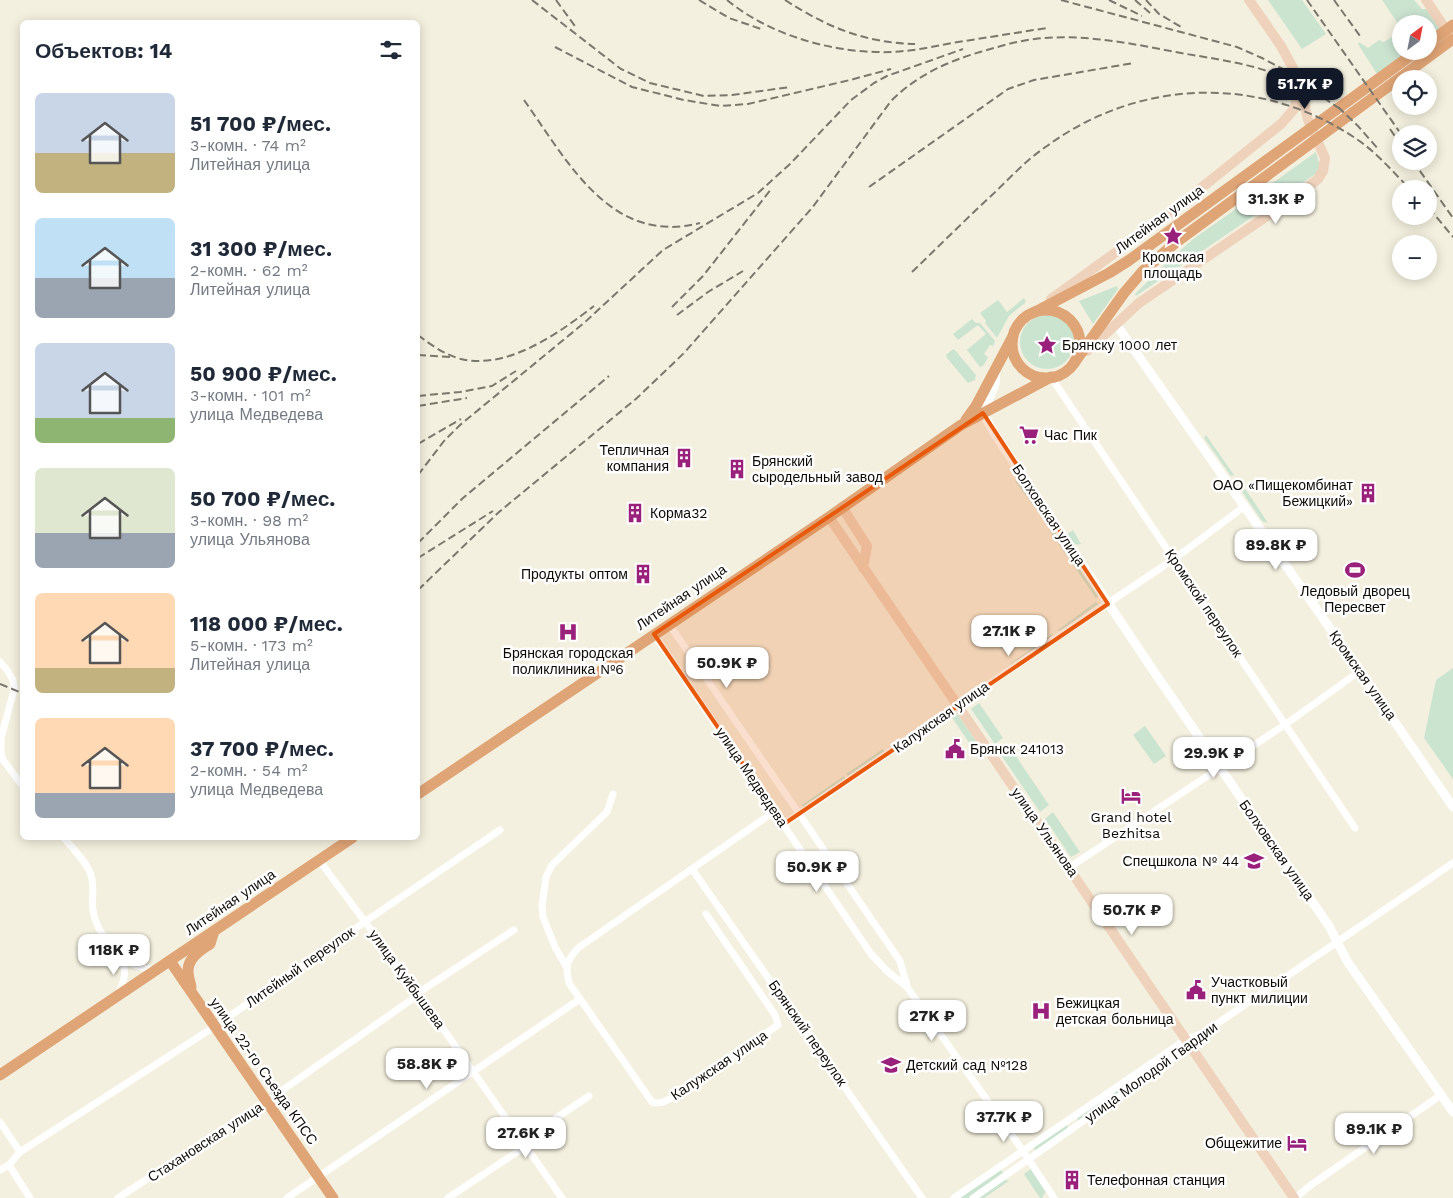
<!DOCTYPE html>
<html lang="ru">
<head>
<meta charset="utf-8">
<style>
  :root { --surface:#fff; --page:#f2f2f3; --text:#1f2937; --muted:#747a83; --accent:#111827 }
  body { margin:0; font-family:"Work Sans",sans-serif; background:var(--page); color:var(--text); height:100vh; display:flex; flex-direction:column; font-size:19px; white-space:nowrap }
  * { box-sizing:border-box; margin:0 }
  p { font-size:16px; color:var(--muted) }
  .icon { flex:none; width:28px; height:28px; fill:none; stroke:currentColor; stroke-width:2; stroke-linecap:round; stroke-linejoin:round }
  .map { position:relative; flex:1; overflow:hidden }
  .side { position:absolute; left:20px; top:20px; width:400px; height:820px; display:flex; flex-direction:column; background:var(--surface); border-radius:8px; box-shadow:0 2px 12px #0003 }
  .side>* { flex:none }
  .needle { width:32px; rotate:32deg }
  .tools { position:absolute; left:1392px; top:15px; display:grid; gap:10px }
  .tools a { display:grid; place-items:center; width:45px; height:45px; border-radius:50%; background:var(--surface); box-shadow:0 2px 12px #0003; font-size:25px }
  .price { position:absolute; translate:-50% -42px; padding:0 11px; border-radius:10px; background:#fff; color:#222; font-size:16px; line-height:32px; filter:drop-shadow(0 1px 2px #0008) }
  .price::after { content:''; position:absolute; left:50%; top:30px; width:15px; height:11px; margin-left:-8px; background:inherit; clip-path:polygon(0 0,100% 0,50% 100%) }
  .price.selected { background:var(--accent); color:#fff }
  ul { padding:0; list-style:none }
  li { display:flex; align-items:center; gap:15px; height:125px; padding:0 15px }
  li span { display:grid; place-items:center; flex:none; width:140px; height:100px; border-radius:8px; color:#555 }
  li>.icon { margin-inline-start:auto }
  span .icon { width:60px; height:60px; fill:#fffc; stroke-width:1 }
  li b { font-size:21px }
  h2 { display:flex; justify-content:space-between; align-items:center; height:60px; padding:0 15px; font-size:21px }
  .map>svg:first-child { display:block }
</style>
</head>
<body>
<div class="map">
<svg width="1453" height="1198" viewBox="0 0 1453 1198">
  <rect width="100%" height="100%" fill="#f4f0df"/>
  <g fill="#cbe4d0">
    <path d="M1268,0H1302L1326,34L1302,49Z"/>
    <path d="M1382,0H1414L1422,9H1426L1440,29L1429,37V24H1401V28Z"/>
    <path d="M1401,31V51H1409L1377,74L1358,44L1359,42L1368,48L1379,40L1384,42Z"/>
    <path d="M1316,152L1320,167L1317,173L1136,296L1135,294L1164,265L1192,240Z"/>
    <path d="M1117,286L1118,289L1093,324L1079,301Z"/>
    <path d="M1024,298L1026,302L1009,316L997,338L985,323L986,321L980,313L998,300L1007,312Z"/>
    <circle cx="1047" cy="342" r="27"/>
    <path d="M972,319L976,323H980L995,341L993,346L990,345L984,354L988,357L984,365L980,367L967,350L986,334L978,325L958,340L953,334Z"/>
    <path d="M954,349L976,375L975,380L968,383L947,358L946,355L952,350Z"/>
    <path d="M1206,435L1234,475L1231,476L1204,438Z"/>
    <path d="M1021,479L1039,505L1035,508L1015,481Z"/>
    <path d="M1243,489L1246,490L1268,523L1262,521L1243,493Z"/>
    <path d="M1051,529L1055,530L1099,596L1096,598L1049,530Z"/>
    <path d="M1073,530L1081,544C1073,546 1070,540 1066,535Z"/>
    <path d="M1096,602L1098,604L1060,631L1058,630Z"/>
    <path d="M1053,633V635L1012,664H1010Z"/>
    <path d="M1453,668V779L1424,738L1436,680Z"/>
    <path d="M979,703L1003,738L995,744L971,709Z"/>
    <path d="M956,712L978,744L972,747L951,716Z"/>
    <path d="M1145,726L1166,756L1154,764L1133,735Z"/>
    <path d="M1009,746L1049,805L1040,812L999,752Z"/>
    <path d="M883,749L885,752L850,777L846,774Z"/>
    <path d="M844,776L845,779L804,808L802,805Z"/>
    <path d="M1053,812L1080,852L1071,857L1045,819Z"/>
    <path d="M1122,1086H1125L1127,1088L1079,1121L1077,1118Z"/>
    <path d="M1065,1125H1067L1068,1130L1036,1151L1034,1149V1146Z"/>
    <path d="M1031,1169L1046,1191L1042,1198H1040L1024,1174Z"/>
    <path d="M1001,1170L1003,1173L1002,1175L969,1198H958Z"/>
    <path d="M1003,1179L1009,1181L984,1198H976Z"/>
  </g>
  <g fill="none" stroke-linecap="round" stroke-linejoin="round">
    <g stroke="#fff" stroke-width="7">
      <path d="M1051,377L1355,828"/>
      <path d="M669,624L900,961L907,986"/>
      <path d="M654,634L871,954L888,972L907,987L1023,1151L1054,1198"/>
      <path d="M0,662L7,670L13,680L14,690L1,738V753L3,760L22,785"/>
      <path d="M784,824L1059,636L1174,559L1245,506"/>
      <path d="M64,838C73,849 87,862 91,875C95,887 91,898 93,910C96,931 114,955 133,964C140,968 148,969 156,970"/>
      <path d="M319,860L418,993L562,1198"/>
      <path d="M1070,867L1286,724L1360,671"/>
      <path d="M692,869L922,1198"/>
      <path d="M706,914L775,1015L778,1025L672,1098C665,1101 659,1105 652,1102L569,983C565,965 566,962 578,948L775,811"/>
      <path d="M566,966L555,947L543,917L542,906L546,877L552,865L607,812L613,794"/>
      <path d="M118,994C125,981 127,971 121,957"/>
      <path d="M0,1122L20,1152"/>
      <path d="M9,1165L30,1198"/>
      <path d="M0,1170L9,1165L20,1152L214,1027L366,921L500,830"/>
      <path d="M118,1198L267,1101L411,1000L418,993L514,930"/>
      <path d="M287,1198L580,999"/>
      <path d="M448,1198L526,1146L540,1129L589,1096"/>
      <path d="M954,1198L1187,1039L1201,1034"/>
      <path d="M973,1198L1191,1046L1202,1034L1453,863"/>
      <path d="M1295,1198L1311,1185L1441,1095"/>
    </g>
    <g stroke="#fff" stroke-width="9">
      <path d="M1116,324L1360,671L1453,807"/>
      <path d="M996,369L995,384L983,413L994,433L1155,673L1329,926L1347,961L1453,1112"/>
    </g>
    <g stroke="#efd2bb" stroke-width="10">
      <path d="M1426,0L1451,37"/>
      <path d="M1051,299L1165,217L1281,124L1295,108L1298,88"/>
      <path d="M1087,351L1139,303L1292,199L1318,179L1323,171L1325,158L1308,120L1301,89L1293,68L1281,46L1249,0"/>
      <path d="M842,507L867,546L863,568"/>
      <path d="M829,517L1294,1198"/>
    </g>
    <g stroke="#e0a576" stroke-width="11">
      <path d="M1429,43L1453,25"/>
      <circle cx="1046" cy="344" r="34"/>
      <path d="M1033,313L1109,273L1128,261L1417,51"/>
      <path d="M1074,363L1124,293L1142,272L1175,243L1453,39"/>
      <path d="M966,420L976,406L1012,338"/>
      <path d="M418,794L829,517L961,425L1051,377"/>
      <path d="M170,961L333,1198"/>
      <path d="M191,987C190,982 188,976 188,971C188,958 200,950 210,944L214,931"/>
      <path d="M0,1075L352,838"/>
    </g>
    <g stroke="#7a776d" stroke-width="2" stroke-dasharray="8 4" stroke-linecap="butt">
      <path d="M532,0L621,69L650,83L704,96L732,95L790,87"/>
      <path d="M556,0L577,29"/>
      <path d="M699,0L729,18L764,30"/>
      <path d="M727,0C771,36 835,54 892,52C912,51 932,47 952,43C984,38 1015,33 1047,28"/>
      <path d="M785,0C827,27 865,43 915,44"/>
      <path d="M1061,0L1237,47L1262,58L1296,76"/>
      <path d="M1109,0L1142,16"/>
      <path d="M1135,0L1150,13"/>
      <path d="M1146,0L1159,14L1183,28"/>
      <path d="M1307,0L1401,134"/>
      <path d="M1334,0L1360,36"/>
      <path d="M555,47L632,87L684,100L720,106L748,104L850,80L891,69"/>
      <path d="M524,100C568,162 611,246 700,223"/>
      <path d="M1338,107L1358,126L1379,150"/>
      <path d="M1390,129L1401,145"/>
      <path d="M1413,161L1453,218"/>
      <path d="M869,187L1008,89L1034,80L1134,63"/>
      <path d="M1429,208L1453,237"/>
      <path d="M912,272C938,247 964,221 991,196C1009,179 1026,160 1047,146C1140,78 1262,74 1358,140C1377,153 1393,172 1410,189"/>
      <path d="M672,307L703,276L772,188"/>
      <path d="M677,315L708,292L743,271"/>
      <path d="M418,335C431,345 445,355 461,359C508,370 559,333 594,306"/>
      <path d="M418,355L450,357"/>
      <path d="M418,396L460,392L492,386L516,371"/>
      <path d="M418,406L467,398"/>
      <path d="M418,444L461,419"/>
      <path d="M418,475L444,441L460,425L584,323L663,250L758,193L790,164L851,100L874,83L887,76L963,49"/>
      <path d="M418,543L463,498L609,376"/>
      <path d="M418,558L493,511"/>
      <path d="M418,590L499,512L637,398L684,353L812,208L891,101C916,76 946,62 980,52C998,47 1016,41 1035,39C1084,33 1133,44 1181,53C1215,59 1249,63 1281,76C1303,84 1323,97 1343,111"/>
      <path d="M0,684L22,693"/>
    </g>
  </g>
  <path fill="#e8590c" fill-opacity="0.2" stroke="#e8590c" stroke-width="4" stroke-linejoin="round" d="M983,413L1108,604L784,824L654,634Z"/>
  <defs>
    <symbol id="sight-bare" viewBox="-9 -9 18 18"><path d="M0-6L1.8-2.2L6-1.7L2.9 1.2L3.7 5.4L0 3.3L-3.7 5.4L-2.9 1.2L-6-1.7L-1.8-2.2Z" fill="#9a217b" stroke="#fff" stroke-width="2.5" paint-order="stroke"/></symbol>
    <symbol id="supermarket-bare" viewBox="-9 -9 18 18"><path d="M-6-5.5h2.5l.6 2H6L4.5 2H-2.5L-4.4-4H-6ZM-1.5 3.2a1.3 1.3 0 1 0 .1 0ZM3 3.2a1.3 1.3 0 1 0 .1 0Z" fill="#9a217b" stroke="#fff" stroke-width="2.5" paint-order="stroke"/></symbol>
    <symbol id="building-bare" viewBox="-9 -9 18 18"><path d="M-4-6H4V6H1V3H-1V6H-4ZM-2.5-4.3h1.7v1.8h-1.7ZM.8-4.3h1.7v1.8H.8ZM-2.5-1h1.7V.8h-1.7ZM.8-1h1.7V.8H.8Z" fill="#9a217b" stroke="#fff" stroke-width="2.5" paint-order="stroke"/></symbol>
    <symbol id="stadium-bare" viewBox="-9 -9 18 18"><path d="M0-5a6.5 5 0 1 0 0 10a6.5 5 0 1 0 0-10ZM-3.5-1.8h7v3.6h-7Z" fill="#9a217b" stroke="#fff" stroke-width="2.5" paint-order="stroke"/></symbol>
    <symbol id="hospital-bare" viewBox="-9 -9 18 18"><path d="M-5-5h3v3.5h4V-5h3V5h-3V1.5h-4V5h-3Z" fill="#9a217b" stroke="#fff" stroke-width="2.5" paint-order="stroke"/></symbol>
    <symbol id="civic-bare" viewBox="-9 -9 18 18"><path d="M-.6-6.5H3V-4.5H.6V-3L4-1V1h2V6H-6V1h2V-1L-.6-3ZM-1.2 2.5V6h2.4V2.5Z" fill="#9a217b" stroke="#fff" stroke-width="2.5" paint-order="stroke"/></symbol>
    <symbol id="hotel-bare" viewBox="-9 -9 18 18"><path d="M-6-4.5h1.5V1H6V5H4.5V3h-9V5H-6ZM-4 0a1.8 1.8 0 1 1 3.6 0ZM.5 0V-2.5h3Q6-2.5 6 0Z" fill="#9a217b" stroke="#fff" stroke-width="2.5" paint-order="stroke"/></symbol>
    <symbol id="school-bare" viewBox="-9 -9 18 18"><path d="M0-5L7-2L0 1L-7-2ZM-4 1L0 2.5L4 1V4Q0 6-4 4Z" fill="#9a217b" stroke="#fff" stroke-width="2.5" paint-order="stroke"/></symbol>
  </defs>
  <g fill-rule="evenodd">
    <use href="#sight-bare" x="1159" y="222" width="28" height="28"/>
    <use href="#sight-bare" x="1033" y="331" width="28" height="28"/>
    <use href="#supermarket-bare" x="1015" y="421" width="28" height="28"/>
    <use href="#building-bare" x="670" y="444" width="28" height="28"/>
    <use href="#building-bare" x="723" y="455" width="28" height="28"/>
    <use href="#building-bare" x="1354" y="479" width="28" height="28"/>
    <use href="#building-bare" x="621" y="499" width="28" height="28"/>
    <use href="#stadium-bare" x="1341" y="556" width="28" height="28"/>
    <use href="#building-bare" x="629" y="560" width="28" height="28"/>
    <use href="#hospital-bare" x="554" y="618" width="28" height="28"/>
    <use href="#civic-bare" x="941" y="735" width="28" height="28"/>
    <use href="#hotel-bare" x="1117" y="782" width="28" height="28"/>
    <use href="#school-bare" x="1240" y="847" width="28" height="28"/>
    <use href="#civic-bare" x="1182" y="976" width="28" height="28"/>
    <use href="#hospital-bare" x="1027" y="997" width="28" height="28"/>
    <use href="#school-bare" x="877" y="1051" width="28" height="28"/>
    <use href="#hotel-bare" x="1283" y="1129" width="28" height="28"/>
    <use href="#building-bare" x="1058" y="1166" width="28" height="28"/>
  </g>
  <g text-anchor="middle" stroke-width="5" stroke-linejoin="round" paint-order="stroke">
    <g font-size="14" fill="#0d0b06" stroke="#fff">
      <text transform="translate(1159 219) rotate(-36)" y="5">Литейная улица</text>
      <text transform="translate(1049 515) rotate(56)" y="5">Болховская улица</text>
      <text transform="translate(681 597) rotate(-34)" y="5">Литейная улица</text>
      <text transform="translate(1204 603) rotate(56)" y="5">Кромской переулок</text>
      <text transform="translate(1363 675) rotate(55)" y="5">Кромская улица</text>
      <text transform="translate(941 717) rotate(-35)" y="5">Калужская улица</text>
      <text transform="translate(752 777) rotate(56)" y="5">улица Медведева</text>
      <text transform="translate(1045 832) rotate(55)" y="5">улица Ульянова</text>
      <text transform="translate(1277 850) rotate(55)" y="5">Болховская улица</text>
      <text transform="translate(230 902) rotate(-34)" y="5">Литейная улица</text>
      <text transform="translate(300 967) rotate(-35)" y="5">Литейный переулок</text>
      <text transform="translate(407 979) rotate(54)" y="5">улица Куйбышева</text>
      <text transform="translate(808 1033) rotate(55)" y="5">Брянский переулок</text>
      <text transform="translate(719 1065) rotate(-34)" y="5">Калужская улица</text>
      <text transform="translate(264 1071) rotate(55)" y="5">улица 22-го Съезда КПСС</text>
      <text transform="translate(1151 1072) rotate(-36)" y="5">улица Молодой Гвардии</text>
      <text transform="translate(205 1142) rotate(-33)" y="5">Стахановская улица</text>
    </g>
    <g font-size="14" fill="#0d0b06" stroke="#fff" text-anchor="start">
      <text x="1173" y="262" text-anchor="middle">Кромская<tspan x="1173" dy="16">площадь</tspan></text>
      <text x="1062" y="350">Брянску 1000 лет</text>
      <text x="1044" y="440">Час Пик</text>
      <text x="669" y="455" text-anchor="end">Тепличная<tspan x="669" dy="16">компания</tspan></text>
      <text x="752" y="466">Брянский<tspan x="752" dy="16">сыродельный завод</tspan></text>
      <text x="1353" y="490" text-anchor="end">ОАО «Пищекомбинат<tspan x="1353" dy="16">Бежицкий»</tspan></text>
      <text x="650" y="518">Корма32</text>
      <text x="628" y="579" text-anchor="end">Продукты оптом</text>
      <text x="1355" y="596" text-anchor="middle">Ледовый дворец<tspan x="1355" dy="16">Пересвет</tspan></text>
      <text x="568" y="658" text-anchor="middle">Брянская городская<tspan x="568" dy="16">поликлиника №6</tspan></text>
      <text x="970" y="754">Брянск 241013</text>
      <text x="1131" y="822" text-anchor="middle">Grand hotel<tspan x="1131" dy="16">Bezhitsa</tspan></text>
      <text x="1239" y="866" text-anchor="end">Спецшкола № 44</text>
      <text x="1211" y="987">Участковый<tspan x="1211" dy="16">пункт милиции</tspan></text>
      <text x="1056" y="1008">Бежицкая<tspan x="1056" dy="16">детская больница</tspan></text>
      <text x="906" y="1070">Детский сад №128</text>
      <text x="1282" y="1148" text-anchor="end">Общежитие</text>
      <text x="1087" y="1185">Телефонная станция</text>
    </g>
  </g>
</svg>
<div class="tools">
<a><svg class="needle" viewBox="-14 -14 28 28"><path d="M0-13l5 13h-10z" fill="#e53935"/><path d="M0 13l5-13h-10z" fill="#747a83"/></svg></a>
<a><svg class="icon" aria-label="locate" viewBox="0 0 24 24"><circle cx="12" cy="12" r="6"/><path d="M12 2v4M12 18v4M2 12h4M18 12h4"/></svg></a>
<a><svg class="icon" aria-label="layers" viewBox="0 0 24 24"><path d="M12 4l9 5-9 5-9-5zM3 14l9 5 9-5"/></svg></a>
<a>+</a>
<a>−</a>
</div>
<b class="price selected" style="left:1305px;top:110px">51.7K ₽</b>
<b class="price" style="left:1276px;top:225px">31.3K ₽</b>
<b class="price" style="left:1276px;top:571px">89.8K ₽</b>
<b class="price" style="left:1009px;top:657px">27.1K ₽</b>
<b class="price" style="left:727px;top:689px">50.9K ₽</b>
<b class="price" style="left:1214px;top:779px">29.9K ₽</b>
<b class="price" style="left:817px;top:893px">50.9K ₽</b>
<b class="price" style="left:1132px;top:936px">50.7K ₽</b>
<b class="price" style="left:114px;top:976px">118K ₽</b>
<b class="price" style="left:932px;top:1042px">27K ₽</b>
<b class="price" style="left:427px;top:1090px">58.8K ₽</b>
<b class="price" style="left:1004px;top:1143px">37.7K ₽</b>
<b class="price" style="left:1374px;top:1155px">89.1K ₽</b>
<b class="price" style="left:526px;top:1159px">27.6K ₽</b>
<section class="side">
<h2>Объектов: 14<svg class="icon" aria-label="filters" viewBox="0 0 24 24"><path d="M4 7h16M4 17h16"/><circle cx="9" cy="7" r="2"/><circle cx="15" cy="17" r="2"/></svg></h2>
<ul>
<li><span style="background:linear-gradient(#c9d6e8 60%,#c2b280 0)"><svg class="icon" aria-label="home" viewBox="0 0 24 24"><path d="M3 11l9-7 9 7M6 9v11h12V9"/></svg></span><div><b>51 700 ₽/мес.</b><p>3-комн. · 74 m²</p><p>Литейная улица</p></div></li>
<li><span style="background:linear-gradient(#bfe0f5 60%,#9aa5b1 0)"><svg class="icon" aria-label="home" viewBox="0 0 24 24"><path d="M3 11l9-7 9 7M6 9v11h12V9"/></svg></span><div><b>31 300 ₽/мес.</b><p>2-комн. · 62 m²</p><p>Литейная улица</p></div></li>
<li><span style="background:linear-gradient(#c9d6e8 75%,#8fb573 0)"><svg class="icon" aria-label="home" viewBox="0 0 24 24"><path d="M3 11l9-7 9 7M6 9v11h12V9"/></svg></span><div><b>50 900 ₽/мес.</b><p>3-комн. · 101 m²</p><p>улица Медведева</p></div></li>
<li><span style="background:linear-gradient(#dfe7d0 65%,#9aa5b1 0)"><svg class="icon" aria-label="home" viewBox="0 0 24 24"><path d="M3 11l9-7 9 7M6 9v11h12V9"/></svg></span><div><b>50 700 ₽/мес.</b><p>3-комн. · 98 m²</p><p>улица Ульянова</p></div></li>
<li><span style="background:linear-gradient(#ffd9b3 75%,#c2b280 0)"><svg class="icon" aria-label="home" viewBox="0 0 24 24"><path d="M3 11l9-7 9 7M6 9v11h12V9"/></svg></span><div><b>118 000 ₽/мес.</b><p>5-комн. · 173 m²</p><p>Литейная улица</p></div></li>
<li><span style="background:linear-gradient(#ffd9b3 75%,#9aa5b1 0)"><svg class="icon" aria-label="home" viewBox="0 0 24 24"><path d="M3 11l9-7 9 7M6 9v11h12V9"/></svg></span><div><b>37 700 ₽/мес.</b><p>2-комн. · 54 m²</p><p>улица Медведева</p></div></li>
</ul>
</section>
</div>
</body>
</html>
